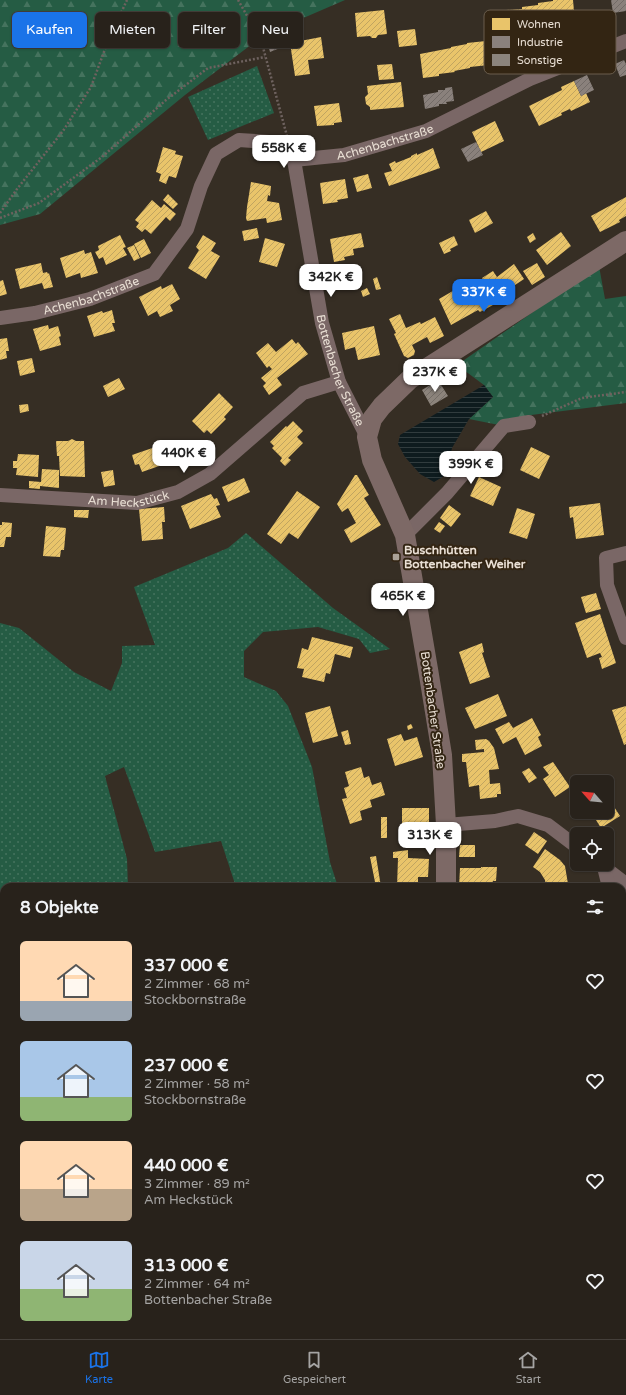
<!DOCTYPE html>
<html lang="de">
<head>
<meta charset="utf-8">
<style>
  :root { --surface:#28221b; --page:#342f28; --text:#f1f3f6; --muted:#a5a4a3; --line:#443f3a; --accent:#1a73e8 }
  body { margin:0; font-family:"Varela Round",sans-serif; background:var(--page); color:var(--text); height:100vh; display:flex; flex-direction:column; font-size:15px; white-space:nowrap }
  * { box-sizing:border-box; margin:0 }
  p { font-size:13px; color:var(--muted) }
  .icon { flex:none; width:22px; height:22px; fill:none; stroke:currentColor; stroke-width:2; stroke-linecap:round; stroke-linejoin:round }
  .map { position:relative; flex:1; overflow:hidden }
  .details { position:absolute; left:0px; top:883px; width:626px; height:456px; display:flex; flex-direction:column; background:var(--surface); border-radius:12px 12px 0 0; box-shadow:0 1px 3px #0004,0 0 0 1px var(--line) }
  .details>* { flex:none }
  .top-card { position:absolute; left:12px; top:12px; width:400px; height:36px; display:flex; gap:8px }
  .needle { width:26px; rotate:297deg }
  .fabs { position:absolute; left:570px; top:775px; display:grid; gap:8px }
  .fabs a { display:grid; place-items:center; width:44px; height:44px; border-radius:6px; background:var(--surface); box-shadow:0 1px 3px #0004,0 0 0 1px var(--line); font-size:20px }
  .price { position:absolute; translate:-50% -34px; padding:0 9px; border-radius:8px; background:#fff; color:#222; font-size:13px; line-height:26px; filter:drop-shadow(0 1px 2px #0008) }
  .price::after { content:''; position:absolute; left:50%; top:24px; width:12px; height:9px; margin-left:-6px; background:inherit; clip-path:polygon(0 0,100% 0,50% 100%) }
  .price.active { background:var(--accent); color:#fff }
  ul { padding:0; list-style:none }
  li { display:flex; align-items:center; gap:12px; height:100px; padding:0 20px }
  li span { display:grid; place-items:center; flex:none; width:112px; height:80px; border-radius:6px; color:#555 }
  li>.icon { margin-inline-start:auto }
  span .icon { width:48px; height:48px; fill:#fffc; stroke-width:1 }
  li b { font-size:17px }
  h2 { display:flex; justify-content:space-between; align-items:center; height:48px; padding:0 20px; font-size:17px }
  .chip { padding:0 14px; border-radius:6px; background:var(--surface); box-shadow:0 1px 3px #0004,0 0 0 1px var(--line); font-size:14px; line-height:36px }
  .chip.active { background:var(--accent); color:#fff }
  .tabs { display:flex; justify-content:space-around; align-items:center; height:56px; border-top:1px solid var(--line); background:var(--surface); font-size:11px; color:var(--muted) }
  .tabs a { display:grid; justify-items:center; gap:2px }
  .tabs .active { color:var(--accent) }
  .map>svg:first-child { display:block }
</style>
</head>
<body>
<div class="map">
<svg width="626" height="1339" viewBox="0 0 626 1339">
  <defs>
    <pattern id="grass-dots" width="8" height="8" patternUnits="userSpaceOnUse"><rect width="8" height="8" fill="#255c44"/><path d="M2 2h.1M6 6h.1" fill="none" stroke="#45735e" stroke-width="1.8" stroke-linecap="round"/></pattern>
    <pattern id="forest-firs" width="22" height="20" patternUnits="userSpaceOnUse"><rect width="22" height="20" fill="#255c44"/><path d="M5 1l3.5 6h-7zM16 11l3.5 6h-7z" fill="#45735e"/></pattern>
    <pattern id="water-rules" width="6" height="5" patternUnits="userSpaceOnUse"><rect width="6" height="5" fill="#0e1b1e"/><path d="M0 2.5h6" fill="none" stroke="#313c3e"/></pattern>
    <pattern id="homes-hatch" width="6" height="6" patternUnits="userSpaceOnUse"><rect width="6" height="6" fill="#e9c46a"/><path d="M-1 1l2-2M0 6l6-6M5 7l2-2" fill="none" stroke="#c0a460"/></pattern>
    <pattern id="industry-hatch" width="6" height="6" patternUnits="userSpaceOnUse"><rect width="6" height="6" fill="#8a817c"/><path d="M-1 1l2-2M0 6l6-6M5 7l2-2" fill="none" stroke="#726b67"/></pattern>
    <pattern id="building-hatch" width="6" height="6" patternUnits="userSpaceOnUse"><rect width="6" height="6" fill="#8c847c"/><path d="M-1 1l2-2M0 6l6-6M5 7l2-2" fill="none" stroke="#746d67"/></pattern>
  </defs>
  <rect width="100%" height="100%" fill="#362e24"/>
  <g fill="url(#grass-dots)">
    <path d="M257,66L274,113L208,140L188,97Z"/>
    <path d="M246,533L333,608L390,649L370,653L359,639L318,627L263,632L244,651V677L276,691L288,706L312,767L330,862L338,887H236L221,841L155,852L124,767L105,776L127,859L128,887H4V1122L0,1118V623L19,628L74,672L111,691L122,663V646L155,645L134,587L228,548Z"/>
  </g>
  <g fill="url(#forest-firs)">
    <path d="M0,0H345L264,35L185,95L40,214L0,225Z"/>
    <path d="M599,266L605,299L626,296V403L531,415L504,426L469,419L493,397L484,385L457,365Z"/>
  </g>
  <path fill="url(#water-rules)" d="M484,385L493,397L469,419L452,448L446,475L434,482L420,474L405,457L398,444L400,435Z"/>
  <g fill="url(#homes-hatch)">
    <path d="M553,0H573L575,22L556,24L557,26L541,28V29L510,34L506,10L522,9V7L538,5V3L553,1Z"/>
    <path d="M384,10L387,34L378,35L376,38H372L370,36L357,37L355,13Z"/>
    <path d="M415,29L417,45L399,47L397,31Z"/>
    <path d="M321,37L324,58L308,60L310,74L295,76L290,43Z"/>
    <path d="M486,41L489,65L470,67V68L454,71L455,72L439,74V76L423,78L420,54L451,48V47L467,44V43Z"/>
    <path d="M392,64L394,79L379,80L377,65Z"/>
    <path d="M574,81L581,96L586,93L590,102L571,111L570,109L561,113L562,115L539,126L529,106L562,90L561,87Z"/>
    <path d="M401,82L404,107L370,110V107L366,104L365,97L368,94L367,86Z"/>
    <path d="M339,103L342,122L334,123V125L317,126L314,106Z"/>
    <path d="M495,121L504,141L481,152L472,132Z"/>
    <path d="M163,147L176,151L175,154L183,156L176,178L169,176L166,184L159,181L161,174L156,172Z"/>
    <path d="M433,148L440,168L389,186L384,173L392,171L389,164L395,161L396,163L411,157V156L417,153V155Z"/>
    <path d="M368,174L372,188L357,192L353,178Z"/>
    <path d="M345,179L348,198L337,200L338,202L323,204L320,183Z"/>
    <path d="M251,182L271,186L270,196L268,195L267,201L279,203L282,220L267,223L266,218L247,221L246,218L247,207Z"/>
    <path d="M168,194L178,204L173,209L163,200Z"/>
    <path d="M626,197V216L619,220L620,222L600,232L591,216Z"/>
    <path d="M152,200L161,208L164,204L176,214L170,221L166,217L151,234L145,229L142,232L136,227L139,223L135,220Z"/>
    <path d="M486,211L493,223L475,233L469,220Z"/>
    <path d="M257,228L259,238L244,241L242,231Z"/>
    <path d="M561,232L571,246L547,265L536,250Z"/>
    <path d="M361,233L364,247L353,249L354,255L344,257L345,260L334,262L330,239Z"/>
    <path d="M533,233L536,239L530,243L527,237Z"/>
    <path d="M120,235L126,247L123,248L127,255L106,265L103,257L99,259L95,252L99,250L98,246Z"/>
    <path d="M203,235L216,243L211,251L220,256L206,279L188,268L199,250L196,247Z"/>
    <path d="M454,236L458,245L450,249L451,251L444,254L439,243Z"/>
    <path d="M265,238L285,244L277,267L259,262Z"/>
    <path d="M144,239L151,253L141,258L134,244Z"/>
    <path d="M134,245L140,258L134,261L127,248Z"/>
    <path d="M84,250L85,254L91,252L98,273L81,278L80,273L66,278L60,258Z"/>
    <path d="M41,263L43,273L47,272L48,274L49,273L53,287L44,289L42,283L20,289L15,269Z"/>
    <path d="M537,263L545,277L532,285L523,271Z"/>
    <path d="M514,264L524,279L496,298L482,278L493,271L497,277Z"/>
    <path d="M377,277L381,289L376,290L373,279Z"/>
    <path d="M3,280L7,294L0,296V281Z"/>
    <path d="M470,281L478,294L485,290L493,305L480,312L478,310L451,325L439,299Z"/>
    <path d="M172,284L180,299L170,305L173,311L160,317L157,311L148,316L139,297L161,286L162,289Z"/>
    <path d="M367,288L370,294L363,297L361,291Z"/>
    <path d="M112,310L115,323H112L115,331L94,337L87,316L102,311L103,313Z"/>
    <path d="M400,314L406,328L420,322L421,324L435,317L444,336L430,343L427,337L412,345L415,351L414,355L408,358L404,356L394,334L396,333L389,319Z"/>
    <path d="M48,325L49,329L58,326L61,336L59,337L61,345L40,351L33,329Z"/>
    <path d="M374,326L380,355L358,360L355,347L345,350L342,333Z"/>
    <path d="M7,338L9,351H6L7,358L0,360V339Z"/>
    <path d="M292,339L296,344L298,342L308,354L277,378L282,385L269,395L263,386L266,383L261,378L272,369L269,366L267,368L256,353L268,343L276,352Z"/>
    <path d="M32,358L35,372L20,376L17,361Z"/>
    <path d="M119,378L125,389L108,397L103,386Z"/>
    <path d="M219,393L233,407L224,417L226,419L211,434L207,430L204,433L192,421Z"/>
    <path d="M28,404L29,411L20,413L19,405Z"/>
    <path d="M293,421L303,431L297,437L303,443L288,458L291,460L285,466L280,461L282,458L272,448L274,446L270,442L286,426L287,427Z"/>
    <path d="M72,439L76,441H84L85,477L60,476L59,456H57L56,441H68Z"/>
    <path d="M164,444L168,456L160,459L162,465L142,472L139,464L135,465L132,455Z"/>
    <path d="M531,447L550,456L539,479L520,470Z"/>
    <path d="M18,454L39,455L38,477L16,475L17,468H13V461H17Z"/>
    <path d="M42,469L59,470V488L40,486V489L29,488V481L41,482Z"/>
    <path d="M113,470L115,485L104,487L101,472Z"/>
    <path d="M355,475H357L369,495L364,498L381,525L351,543L344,530L356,523L348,508L342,512L337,504Z"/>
    <path d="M479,477L501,487L493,506L470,496Z"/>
    <path d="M244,478L250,492L228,502L222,487Z"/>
    <path d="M297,491L320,507L298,539L289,533L281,544L267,534Z"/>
    <path d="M211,494L214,499L217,498L220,505L216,506L221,517L190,529L181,506Z"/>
    <path d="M600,503L604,535L576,539L573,517L570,518L569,507Z"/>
    <path d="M449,505L461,514L451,527L440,518Z"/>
    <path d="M164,507L165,522H162L163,539L142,541L139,509Z"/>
    <path d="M517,508L535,514L527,539L509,533Z"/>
    <path d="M74,510H89L88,518L74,517Z"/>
    <path d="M2,522L12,523L11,537H6L4,547H0V525H2Z"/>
    <path d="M439,522L445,526L440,533L434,529Z"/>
    <path d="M46,526L66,528L64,550H61L60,557L43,556Z"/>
    <path d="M596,593L601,609L586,613L581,597Z"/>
    <path d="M600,614L616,663L602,669L599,658L602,657L600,653L587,658L575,623Z"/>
    <path d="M312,637L353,647L350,658L335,654L330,674L326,673L324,682L302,677L304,669L297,668L302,648L308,650Z"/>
    <path d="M482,643L484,652L482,653L490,677L470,684L459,652Z"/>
    <path d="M498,694L507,716L475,729L465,708Z"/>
    <path d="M330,706L338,736L313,743L305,713Z"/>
    <path d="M626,706V744L624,745L612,710Z"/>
    <path d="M532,718L541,735L538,737L542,746L525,755L516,737L503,744L495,729L509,722L513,728Z"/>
    <path d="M411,724L413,728L408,730L407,726Z"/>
    <path d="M348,730L351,744L345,745L341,732Z"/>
    <path d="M401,734L404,741L417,737L423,757L395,766L387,739Z"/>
    <path d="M486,739L489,741L494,748L499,769L489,770L490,784L500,783L501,794H497V797L480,799L479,785L469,787L466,762H462V754L484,752V749L476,750L475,740Z"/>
    <path d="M553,762L570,787L555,797L543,779L549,775L543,767Z"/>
    <path d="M361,767L364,778L369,776L372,785L381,782L385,795L370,800L372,807L360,811L362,820L350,824L342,799L347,798L344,788L349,786L345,772Z"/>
    <path d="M529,768L537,778L529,783L522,772Z"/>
    <path d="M607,796L620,816L601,828L591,812H607Z"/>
    <path d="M402,808H429V841H403L401,832H410V826H402Z"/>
    <rect x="381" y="817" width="6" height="21"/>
    <path d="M534,832L547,841L538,854L525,845Z"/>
    <path d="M460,845H475V857H459Z"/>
    <path d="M545,849L560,860L565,866L568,884L546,887L545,880L540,872L533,867Z"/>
    <path d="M408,850V858L429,859L428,877H418V882H407V887H397L398,858H393V852Z"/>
    <path d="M376,856L381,887H376L370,857Z"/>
    <path d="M481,867H497L496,881H493V885H481V887H459L460,868H481Z"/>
    <path d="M626,944V977L622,980V947Z"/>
    <path d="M626,1230V1247L622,1248V1231Z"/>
    <path d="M159,1335H175L178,1339H162Z"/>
    <path d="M180,1335H204L197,1339H182Z"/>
    <path d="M378,1335H392L396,1339H373Z"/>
    <path d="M417,1335L432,1338V1339H416Z"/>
  </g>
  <g fill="url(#industry-hatch)">
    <path d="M611,0H626V11L613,13Z"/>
    <path d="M281,31L285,46L270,52L266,37Z"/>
    <path d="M624,60L626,64V75L620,77L615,64Z"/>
    <path d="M587,75L594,90L581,96L574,81Z"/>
    <path d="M452,87L454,101L446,102L447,104H439V106L425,109L423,95L438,92V90H445V88Z"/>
    <path d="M476,142L483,155L468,162L461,149Z"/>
  </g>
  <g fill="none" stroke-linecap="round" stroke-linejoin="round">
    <path stroke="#0e1b1e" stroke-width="5" d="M622,1149L626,1155"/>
  </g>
  <path fill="url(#building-hatch)" d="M438,380L448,396L431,406L422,390Z"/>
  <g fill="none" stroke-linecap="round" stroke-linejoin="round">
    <g stroke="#6e625f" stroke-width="2.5" stroke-dasharray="2 2" stroke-linecap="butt">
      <path d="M238,0L261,40L287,136"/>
      <path d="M0,213L17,189L63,131L91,87L108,41L127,0"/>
      <path d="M0,218L39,203L102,157L166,100L208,68L265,57"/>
      <path d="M542,416L582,398L626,392"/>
      <path d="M0,1087L4,1090"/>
    </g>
    <g stroke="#7a6766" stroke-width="14">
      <path id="s1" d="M294,160L322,323L339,382L367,437"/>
      <path id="s2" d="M0,318L35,313L90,299L154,274L187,229L201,186L216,154L239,140L269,142L294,160L344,155L426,131L530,79L626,41"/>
      <path id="s3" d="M0,495L137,503L178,492L210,474L303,393L339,382"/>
      <path d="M405,535L447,493L504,426L529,422"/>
      <path d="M626,553L606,558L607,585L626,638"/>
      <path d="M446,825L495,821L518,816L548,825L577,847"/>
      <path d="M600,864L626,884"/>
      <path d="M604,867L609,887"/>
      <path d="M622,902L626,907"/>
      <path d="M320,1335L324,1339"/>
    </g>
    <g stroke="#7d6966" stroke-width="20">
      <path d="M446,887V825L442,755L428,669L405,535L372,460L367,437L372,419L382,406L410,379L626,241"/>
      <path d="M515,1335V1339"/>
    </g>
  </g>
  <rect fill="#aba297" stroke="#332513" stroke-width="1.5" x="392" y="553" width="8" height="8" rx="2"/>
  <g text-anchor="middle" stroke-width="4" stroke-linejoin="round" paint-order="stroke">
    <g font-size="12" fill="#eae0d5" stroke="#332513">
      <text dy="4" stroke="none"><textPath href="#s2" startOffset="478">Achenbachstraße</textPath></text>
      <text dy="4" stroke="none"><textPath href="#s2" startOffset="94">Achenbachstraße</textPath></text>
      <text dy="4" stroke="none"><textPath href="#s1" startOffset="216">Bottenbacher Straße</textPath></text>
      <text dy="4" stroke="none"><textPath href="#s3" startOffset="129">Am Heckstück</textPath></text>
      <text transform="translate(433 710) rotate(82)" y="4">Bottenbacher Straße</text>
    </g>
    <g font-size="12" font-weight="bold" fill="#eae0d5" stroke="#332513" text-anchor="start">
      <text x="404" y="554">Buschhütten<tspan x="404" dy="14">Bottenbacher Weiher</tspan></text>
    </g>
  </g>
  <rect x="484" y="10" width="132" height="64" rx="6" fill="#332513" stroke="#6a5d4d" stroke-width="1"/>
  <rect x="492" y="18" width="18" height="12" fill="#e9c46a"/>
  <rect x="492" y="36" width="18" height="12" fill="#8a817c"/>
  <rect x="492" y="54" width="18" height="12" fill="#8c847c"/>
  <g font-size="11" fill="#eae0d5">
    <text x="517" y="28">Wohnen</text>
    <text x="517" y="46">Industrie</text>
    <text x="517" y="64">Sonstige</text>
  </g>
</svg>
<div class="fabs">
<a><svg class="needle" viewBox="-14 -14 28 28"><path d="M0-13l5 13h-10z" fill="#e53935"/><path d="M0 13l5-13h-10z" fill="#a5a4a3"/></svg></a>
<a><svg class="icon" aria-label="locate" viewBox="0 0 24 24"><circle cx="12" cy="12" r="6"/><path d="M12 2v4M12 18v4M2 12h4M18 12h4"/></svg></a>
</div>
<b class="price" style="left:284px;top:169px">558K €</b>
<b class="price" style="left:331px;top:298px">342K €</b>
<b class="price active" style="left:484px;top:313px">337K €</b>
<b class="price" style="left:435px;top:393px">237K €</b>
<b class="price" style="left:184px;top:474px">440K €</b>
<b class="price" style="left:471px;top:485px">399K €</b>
<b class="price" style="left:403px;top:617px">465K €</b>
<b class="price" style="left:430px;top:856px">313K €</b>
<div class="top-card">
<a class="chip active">Kaufen</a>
<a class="chip">Mieten</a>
<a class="chip">Filter</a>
<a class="chip">Neu</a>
</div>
<section class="details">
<h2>8 Objekte<svg class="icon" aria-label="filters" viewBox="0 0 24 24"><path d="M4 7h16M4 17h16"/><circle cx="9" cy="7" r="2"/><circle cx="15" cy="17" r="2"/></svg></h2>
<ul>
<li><span style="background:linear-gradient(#ffd9b3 75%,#9aa5b1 0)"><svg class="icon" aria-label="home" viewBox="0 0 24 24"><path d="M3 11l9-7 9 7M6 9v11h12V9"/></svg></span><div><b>337 000 €</b><p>2 Zimmer · 68 m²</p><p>Stockbornstraße</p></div><svg class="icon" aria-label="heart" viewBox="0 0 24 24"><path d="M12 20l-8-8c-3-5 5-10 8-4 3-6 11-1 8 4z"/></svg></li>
<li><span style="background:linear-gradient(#a9c7e8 70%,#8fb573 0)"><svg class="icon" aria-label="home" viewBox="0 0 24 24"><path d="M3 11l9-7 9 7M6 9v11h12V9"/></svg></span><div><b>237 000 €</b><p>2 Zimmer · 58 m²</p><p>Stockbornstraße</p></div><svg class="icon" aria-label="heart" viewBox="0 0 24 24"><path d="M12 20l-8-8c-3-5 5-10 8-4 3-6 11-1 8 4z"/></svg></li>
<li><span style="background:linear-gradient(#ffd9b3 60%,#b9a48a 0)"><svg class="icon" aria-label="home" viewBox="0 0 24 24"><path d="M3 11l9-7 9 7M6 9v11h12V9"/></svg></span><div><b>440 000 €</b><p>3 Zimmer · 89 m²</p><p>Am Heckstück</p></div><svg class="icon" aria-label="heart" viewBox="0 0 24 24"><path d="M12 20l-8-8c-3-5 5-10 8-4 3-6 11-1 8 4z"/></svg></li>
<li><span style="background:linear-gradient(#c9d6e8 60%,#8fb573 0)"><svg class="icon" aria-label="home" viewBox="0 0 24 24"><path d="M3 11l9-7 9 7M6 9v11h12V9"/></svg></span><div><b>313 000 €</b><p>2 Zimmer · 64 m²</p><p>Bottenbacher Straße</p></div><svg class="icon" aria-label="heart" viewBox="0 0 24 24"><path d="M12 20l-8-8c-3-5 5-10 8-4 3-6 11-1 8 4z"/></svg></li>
</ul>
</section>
</div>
<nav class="tabs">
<a class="active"><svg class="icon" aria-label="map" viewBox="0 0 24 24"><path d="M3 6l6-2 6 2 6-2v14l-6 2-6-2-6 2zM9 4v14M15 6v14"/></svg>Karte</a>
<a><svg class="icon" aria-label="saved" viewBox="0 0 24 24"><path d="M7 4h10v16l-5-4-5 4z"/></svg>Gespeichert</a>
<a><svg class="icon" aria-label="home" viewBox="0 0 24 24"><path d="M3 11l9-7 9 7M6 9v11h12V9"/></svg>Start</a>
</nav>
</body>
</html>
